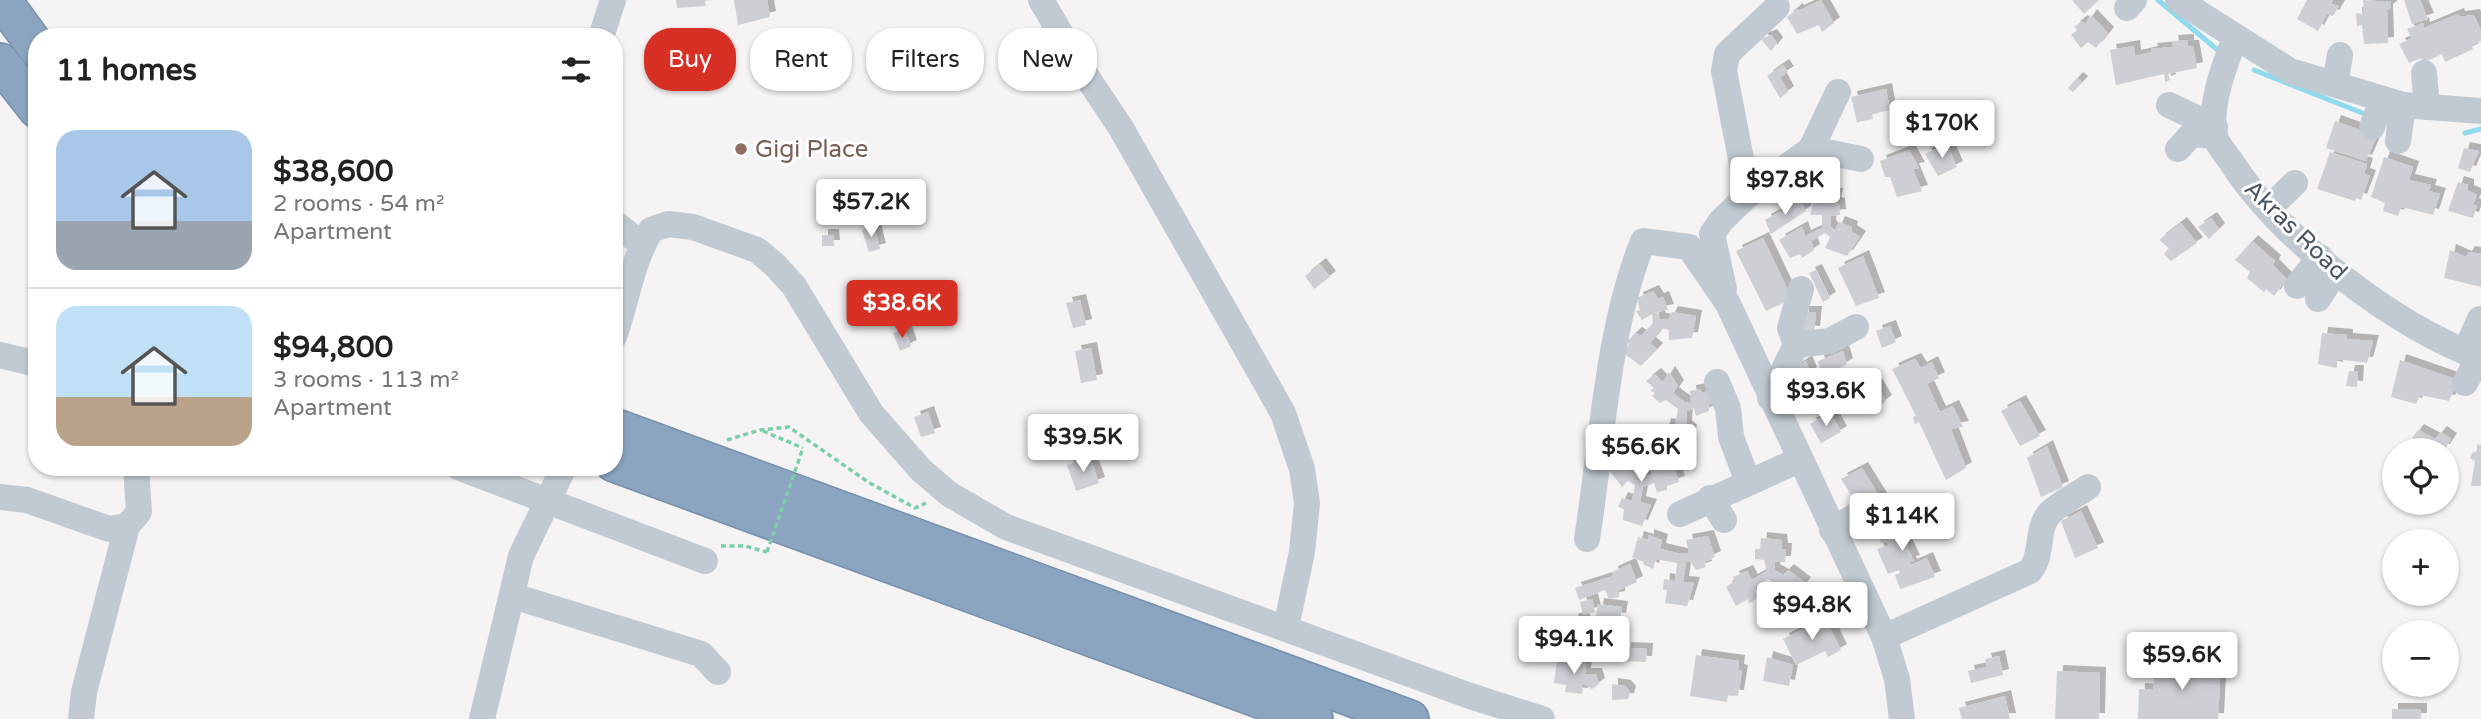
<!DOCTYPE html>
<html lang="en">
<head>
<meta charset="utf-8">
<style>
  :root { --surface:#fff; --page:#f2f2f2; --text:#222; --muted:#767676; --line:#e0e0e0; --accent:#d93025 }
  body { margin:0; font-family:"Varela Round",sans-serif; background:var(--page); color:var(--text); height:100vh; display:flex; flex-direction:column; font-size:26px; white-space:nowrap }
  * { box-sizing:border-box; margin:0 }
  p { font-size:23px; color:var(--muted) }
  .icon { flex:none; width:38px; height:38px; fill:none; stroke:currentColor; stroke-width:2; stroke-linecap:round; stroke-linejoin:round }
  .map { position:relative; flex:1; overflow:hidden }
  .panel { position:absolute; left:28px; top:28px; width:595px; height:448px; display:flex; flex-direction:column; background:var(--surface); border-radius:28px; box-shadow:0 2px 5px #0004 }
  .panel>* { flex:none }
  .top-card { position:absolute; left:644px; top:28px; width:665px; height:63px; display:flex; gap:14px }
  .fabs { position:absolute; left:2382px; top:438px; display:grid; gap:14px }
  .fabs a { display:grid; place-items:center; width:77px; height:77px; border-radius:50%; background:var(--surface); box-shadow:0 2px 5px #0004; font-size:35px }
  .price { position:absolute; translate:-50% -60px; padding:0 16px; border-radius:7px; background:#fff; color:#222; font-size:23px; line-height:46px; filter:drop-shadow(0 2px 4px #0008) }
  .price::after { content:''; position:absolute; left:50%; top:42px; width:21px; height:16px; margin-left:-10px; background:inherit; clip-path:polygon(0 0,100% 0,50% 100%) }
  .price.active { background:var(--accent); color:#fff }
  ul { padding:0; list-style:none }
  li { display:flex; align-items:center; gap:21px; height:175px; padding:0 28px }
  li+li { border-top:2px solid var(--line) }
  li span { display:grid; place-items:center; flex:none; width:196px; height:140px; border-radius:21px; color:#555 }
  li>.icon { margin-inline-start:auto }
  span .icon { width:84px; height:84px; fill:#fffc; stroke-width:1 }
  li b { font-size:30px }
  h2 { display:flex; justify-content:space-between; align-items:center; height:84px; padding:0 28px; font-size:30px }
  .pill { padding:0 24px; border-radius:28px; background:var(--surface); box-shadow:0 2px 5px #0004; font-size:24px; line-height:63px }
  .pill.active { background:var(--accent); color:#fff }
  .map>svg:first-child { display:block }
</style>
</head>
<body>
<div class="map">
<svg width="2481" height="719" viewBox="0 0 2481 719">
  <defs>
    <filter id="shadow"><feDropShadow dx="6" dy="-6" stdDeviation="0" flood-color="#0004"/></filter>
  </defs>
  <rect width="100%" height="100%" fill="#f5f3f3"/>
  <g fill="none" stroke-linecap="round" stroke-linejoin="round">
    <g stroke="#90daee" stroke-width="5">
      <path d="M2158,0L2220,52"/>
      <path d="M2254,70L2370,116"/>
      <path d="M2465,133L2481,129"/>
    </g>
  </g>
  <g fill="#cdcfd5" filter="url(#shadow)">
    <path d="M676,0H705L706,6L677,8Z"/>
    <path d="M734,0H767L770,17L738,25Z"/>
    <path d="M1821,0L1834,23L1822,32L1819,25L1797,34L1787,17L1797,9L1798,11Z"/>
    <path d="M2072,0H2099L2084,14Z"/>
    <path d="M2307,0H2333L2331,4L2339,6L2333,16L2327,14L2318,31L2297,19Z"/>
    <path d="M2363,0L2391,2V7L2387,10L2388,43L2364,44L2362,25L2357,26L2356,13L2364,14Z"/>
    <path d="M2404,0H2420L2428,19L2412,24Z"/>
    <path d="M2458,14L2459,17L2474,15L2481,31V41L2471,45L2473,49L2445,62L2442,54L2423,63L2421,58L2409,63L2399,44L2412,38L2407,29L2423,23L2424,28Z"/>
    <path d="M2091,15L2108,33L2096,48L2088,42L2081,48L2071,35L2077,30L2074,27L2082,21L2085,24Z"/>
    <path d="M1771,35L1777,43L1771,51L1761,39Z"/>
    <path d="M2188,40V46H2193L2197,68L2168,74L2170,80L2165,82L2164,74L2116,85L2110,50L2134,46L2135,56L2152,52L2151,49L2173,47L2172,41Z"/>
    <path d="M1783,65L1788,72L1780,77L1788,92L1780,98L1767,76Z"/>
    <path d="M2077,78L2082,82L2073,92L2068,88Z"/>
    <path d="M1886,89L1890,110L1872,114L1873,119L1857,122L1851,97Z"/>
    <path d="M2335,121L2377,136L2366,161L2326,148Z"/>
    <path d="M1947,144L1957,167L1938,176L1925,154Z"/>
    <path d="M2464,148L2479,151L2470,172L2458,168Z"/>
    <path d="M1909,150L1919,168L1913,169L1922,191L1897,197L1890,177H1885L1880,161Z"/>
    <path d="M2330,152L2367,164L2364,174L2370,176L2361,200L2356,198L2355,201L2317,189Z"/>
    <path d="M2384,157L2413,167L2409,180L2431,185L2429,191L2440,194L2433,215L2401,207L2398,216L2383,211L2385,203L2371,197Z"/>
    <path d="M2458,182L2468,185V191L2477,195L2473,204L2477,206L2473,218L2448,211Z"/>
    <path d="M866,186L871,213L854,217L849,190Z"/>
    <path d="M1816,194H1837L1835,203L1839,204L1840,215L1831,216L1830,226L1835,231L1839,222L1852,227L1851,231L1860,237L1847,256L1825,248L1830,237L1825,233L1811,241L1814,250L1802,258L1800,254L1790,258L1779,240L1802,227L1805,236L1822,228V215H1810Z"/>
    <path d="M1801,200L1806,211L1771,234L1765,220Z"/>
    <path d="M2211,218L2219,229L2209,239L2198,227Z"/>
    <path d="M2181,223L2197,243L2171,261L2164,254L2169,248L2159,240Z"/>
    <path d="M874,226L880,249L869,252L862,230Z"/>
    <path d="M822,235H833L834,246H822Z"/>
    <path d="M1763,238L1792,299L1766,311L1736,251Z"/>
    <path d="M2252,241L2275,261L2273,265L2287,279L2274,296L2266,289L2264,292L2247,278L2250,272L2235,260Z"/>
    <path d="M2450,250L2466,257L2469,252L2481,254V287L2444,278Z"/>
    <path d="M1863,256L1879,298L1856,306L1838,268Z"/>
    <path d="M1320,264L1330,277L1314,289L1305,276Z"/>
    <path d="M1816,270L1830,298L1823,302L1809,273Z"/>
    <path d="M1653,291L1658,299L1663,297L1668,310L1657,312L1660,319L1668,320L1672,312L1696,316L1692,338L1669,340V330L1662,328L1650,343L1657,349L1641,366L1622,352L1630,344L1626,342L1636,333L1641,336L1653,323L1652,314L1642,320L1636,311L1640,310L1637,298Z"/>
    <path d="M1080,300L1086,325L1073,328L1066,303Z"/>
    <path d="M917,307L921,319L907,324L903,312Z"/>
    <path d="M1803,312H1816L1814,332L1803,331Z"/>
    <path d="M1890,326L1896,342L1882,348L1876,331Z"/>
    <path d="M905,329L911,346L900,351L893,333Z"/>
    <path d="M2322,333L2347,335V339L2373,341L2367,363L2337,359V368L2318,364Z"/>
    <path d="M1091,348L1097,380L1081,383L1075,351Z"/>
    <path d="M1843,351L1847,364L1823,378L1818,361Z"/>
    <path d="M1915,359L1921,368L1932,362L1939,378L1927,384L1940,412L1953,406L1963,427L1951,429L1966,468L1946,480L1919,422L1915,424L1913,417L1916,416L1892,369Z"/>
    <path d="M2400,360L2458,380L2449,401L2420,395L2416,404L2391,397Z"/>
    <path d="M1806,361L1811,373L1798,379L1793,370Z"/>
    <path d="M2349,371H2358L2357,387L2346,386Z"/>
    <path d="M1669,372L1678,386L1673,393L1685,402H1691L1690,391L1700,389L1702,393L1712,390L1717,402L1709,404V411L1696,416L1694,408L1687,411L1686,426L1691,431L1687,443L1682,441L1678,451L1666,447L1669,439L1663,432L1665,424L1675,426L1678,409L1666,400L1660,403L1652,396L1655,393L1650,391L1654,388L1646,381L1655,374L1663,382Z"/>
    <path d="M1876,384L1886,401L1870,413L1856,395Z"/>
    <path d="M2020,401L2040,436L2020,446L2001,411Z"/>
    <path d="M928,412L935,433L921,437L914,417Z"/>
    <path d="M1830,412L1841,432L1821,443L1810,424Z"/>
    <path d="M2418,430L2435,439L2441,432L2451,439L2444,450H2418L2414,448L2418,441L2412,438Z"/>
    <path d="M2477,444L2481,445V486H2471L2475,461L2470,458L2473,452H2477Z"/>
    <path d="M2047,446L2063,487L2041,497L2027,458Z"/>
    <path d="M1622,451L1630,458L1632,454L1640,463L1636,472L1641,477L1652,475L1648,464L1662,459L1663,463L1672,460L1679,482L1667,486V490L1657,492L1654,483L1643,487L1640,502L1651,505L1642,526L1623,520L1624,509L1618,507L1622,498L1632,501L1635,485L1628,481L1622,487L1607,467Z"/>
    <path d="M1090,457L1099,483L1076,491L1067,465Z"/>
    <path d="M1862,468L1883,502L1864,515L1841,479Z"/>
    <path d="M2081,511L2098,548L2075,558L2061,521Z"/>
    <path d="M1911,512L1916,531L1899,538H1903L1914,561L1910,562L1911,565L1927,558L1935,577L1900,589L1895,575L1900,573L1899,570L1888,574L1877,549L1889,545L1887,541L1881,543L1876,529Z"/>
    <path d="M1648,535L1662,540L1660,549L1681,554L1689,553L1686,540L1708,536L1715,557L1704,562L1706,567L1696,570L1690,561L1686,562L1683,582L1694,583L1687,606L1665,603L1667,590H1663L1664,579L1675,581L1677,563L1656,559L1653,569L1643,564L1644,562L1632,558L1638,537L1648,540Z"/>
    <path d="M1761,538L1781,540L1782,549H1786L1785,562H1775L1774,570L1783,575L1788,570L1805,583L1792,601L1771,595L1777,584L1768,579L1755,587L1759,597L1749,604L1748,599L1736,606L1726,587L1735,581L1733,577L1747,571L1752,580L1767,571L1764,560L1755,559V549H1760Z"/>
    <path d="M1630,564L1637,582L1619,590V597L1609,599L1605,590L1579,600L1575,588L1613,576L1612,572Z"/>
    <path d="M1592,599L1595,612L1583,615L1580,602Z"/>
    <path d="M1598,604L1622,607L1620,619L1596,616Z"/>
    <path d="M1583,616L1586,628L1596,625L1600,637L1591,640L1587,636L1590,645L1580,647L1572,620Z"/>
    <path d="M1825,618L1841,650L1828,657L1825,651L1796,665L1783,639Z"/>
    <path d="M1625,648L1647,649L1646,662L1624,661Z"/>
    <path d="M1696,655L1739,661L1738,670L1742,671L1738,696L1728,695L1727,702L1690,696Z"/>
    <path d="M1999,656L2003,675L1971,683L1968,671L1987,667L1985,659Z"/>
    <path d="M1767,657L1793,665L1789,686L1763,681Z"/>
    <path d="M1557,659L1586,663L1585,674H1596L1599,684L1592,689L1583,684L1582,694L1565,692L1566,685L1554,683Z"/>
    <path d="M2155,660L2221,663L2218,719H2138L2139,689L2153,690Z"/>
    <path d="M2057,671L2100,673L2099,719H2055Z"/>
    <path d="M1612,684L1625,686L1630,692L1628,699L1612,700Z"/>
    <path d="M2005,696L2010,719H1962L1959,708Z"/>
    <rect x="2392" y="709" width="29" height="10"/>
  </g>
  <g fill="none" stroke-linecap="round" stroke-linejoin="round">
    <defs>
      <g id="highway">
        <path d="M2,0L37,48"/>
        <path d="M0,62L37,109"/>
        <path d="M614,427L1410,719"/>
        <path d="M614,463L1314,719"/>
      </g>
    </defs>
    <use href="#highway" stroke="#7690ad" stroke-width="40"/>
    <g stroke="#7ad0a6" stroke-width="3.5" stroke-dasharray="5 3.5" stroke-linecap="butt">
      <path d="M763,431L803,448"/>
      <path d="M727,440L760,430L789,427L868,482L915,508L926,503"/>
      <path d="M721,546H745L767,552"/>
    </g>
    <g stroke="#c1cad2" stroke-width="26">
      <path d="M1041,0L1079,65L1121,128L1283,413L1302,469L1307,503L1302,552L1286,627"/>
      <path d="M2178,0L2290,71L2403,105L2481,111"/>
      <path d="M2127,8L2134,0"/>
      <path d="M601,37L613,0"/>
      <path d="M2235,38C2225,64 2208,107 2215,136C2217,145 2227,155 2232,163C2282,240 2394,326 2481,358"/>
      <path d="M2424,73L2427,107"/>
      <path d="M2335,84L2340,55"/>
      <path d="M2169,105L2215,127"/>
      <path d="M2372,127L2383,99"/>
      <path d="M2398,141L2403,105"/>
      <path d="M1811,149L1861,159"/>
      <path d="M2178,149L2192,134L2215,136"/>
      <path d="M1748,195L1811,149L1838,92"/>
      <path d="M2269,208L2295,183"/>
      <path d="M614,222L642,245"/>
      <path d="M2297,286L2320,257"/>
      <path d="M1724,289L1712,234L1721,221L1748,195L1724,71L1727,54L1777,7"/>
      <path d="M2318,299L2335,273"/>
      <path d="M614,337C627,300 631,264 651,230L668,224L693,227L757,250L775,265L794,286L871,413L921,470L949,494L1006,527L1470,696L1542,719"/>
      <path d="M1796,345L1830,341L1856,327"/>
      <path d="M2465,352L2480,319"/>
      <path d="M0,355L37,364"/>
      <path d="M1717,382L1728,408L1731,437L1748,482"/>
      <path d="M2465,383L2479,357"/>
      <path d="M1770,398L1796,345L1790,328L1801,289"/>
      <path d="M458,467L705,561"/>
      <path d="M0,497L27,500L109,529L127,526L139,512L136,467"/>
      <path d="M1710,498L1724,520"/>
      <path d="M1680,514L1799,460"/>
      <path d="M1832,530L1855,516"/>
      <path d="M1587,539C1602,443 1607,331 1643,241L1689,247L1728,304L1884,637L1897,679L1902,719"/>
      <path d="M513,596L701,654L718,672"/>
      <path d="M1884,637L2030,571C2044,555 2035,529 2050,513C2060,503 2077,495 2088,487"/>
      <path d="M81,719L84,692L127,526"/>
      <path d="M482,719L521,556L564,467"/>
    </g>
    <use href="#highway" stroke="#8ba5c1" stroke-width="37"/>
    <path stroke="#7ad0a6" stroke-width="3.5" stroke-dasharray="5 3.5" stroke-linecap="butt" d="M767,552L803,448"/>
  </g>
  <circle fill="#8d6e63" stroke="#fff" stroke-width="2.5" cx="741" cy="149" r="7"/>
  <g text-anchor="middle" stroke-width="6" stroke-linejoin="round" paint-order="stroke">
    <g font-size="24" fill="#785e54" stroke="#fff" text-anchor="start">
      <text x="755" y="157">Gigi Place</text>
    </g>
    <g font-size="24" fill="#4a5661" stroke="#fff">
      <text transform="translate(2296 230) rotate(44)" y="8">Akras Road</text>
    </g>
  </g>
</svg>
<div class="fabs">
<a><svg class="icon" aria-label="locate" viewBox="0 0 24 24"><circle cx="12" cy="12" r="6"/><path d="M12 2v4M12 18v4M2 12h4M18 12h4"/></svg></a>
<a>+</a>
<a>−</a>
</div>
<b class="price" style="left:1942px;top:160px">$170K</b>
<b class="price" style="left:1785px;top:217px">$97.8K</b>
<b class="price" style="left:871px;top:239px">$57.2K</b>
<b class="price active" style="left:902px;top:340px">$38.6K</b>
<b class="price" style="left:1826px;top:428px">$93.6K</b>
<b class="price" style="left:1083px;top:474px">$39.5K</b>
<b class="price" style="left:1641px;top:484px">$56.6K</b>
<b class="price" style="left:1902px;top:553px">$114K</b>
<b class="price" style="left:1812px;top:642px">$94.8K</b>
<b class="price" style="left:1574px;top:676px">$94.1K</b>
<b class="price" style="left:2182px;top:692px">$59.6K</b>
<div class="top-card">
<a class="pill active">Buy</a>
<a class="pill">Rent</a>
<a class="pill">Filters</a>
<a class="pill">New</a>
</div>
<section class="panel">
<h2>11 homes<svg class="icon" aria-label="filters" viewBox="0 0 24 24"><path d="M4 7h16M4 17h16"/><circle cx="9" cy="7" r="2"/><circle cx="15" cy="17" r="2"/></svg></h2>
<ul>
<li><span style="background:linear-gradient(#a9c7e8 65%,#9aa5b1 0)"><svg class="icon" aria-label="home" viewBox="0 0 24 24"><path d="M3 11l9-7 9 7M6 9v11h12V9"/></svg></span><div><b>$38,600</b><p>2 rooms · 54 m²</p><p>Apartment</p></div></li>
<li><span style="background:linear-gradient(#bfe0f5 65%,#b9a48a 0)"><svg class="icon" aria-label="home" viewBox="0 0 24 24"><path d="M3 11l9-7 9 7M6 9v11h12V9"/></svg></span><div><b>$94,800</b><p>3 rooms · 113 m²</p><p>Apartment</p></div></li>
</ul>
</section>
</div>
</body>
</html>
